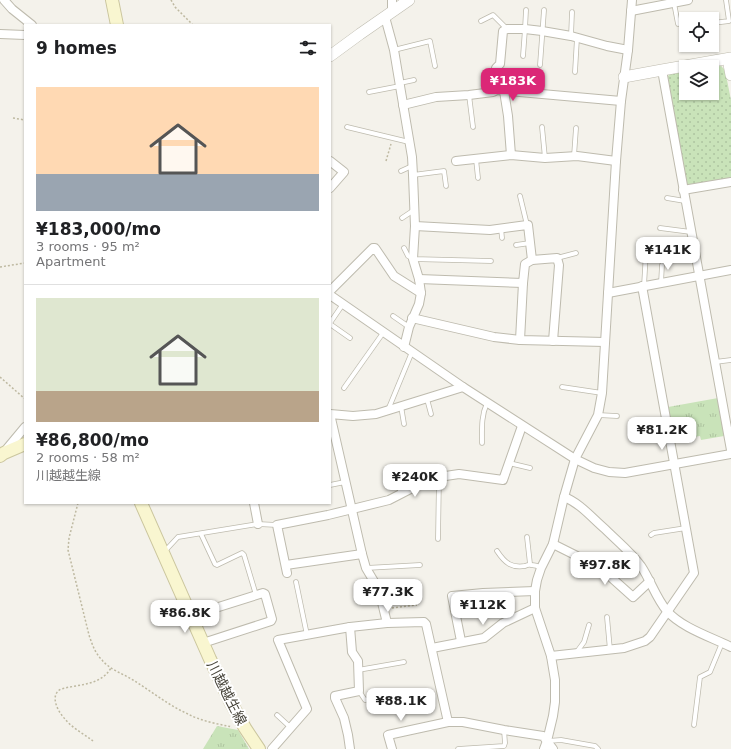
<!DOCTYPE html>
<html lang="en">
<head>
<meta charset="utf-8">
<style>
  :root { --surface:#fff; --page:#f6f6f6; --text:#202124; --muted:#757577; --line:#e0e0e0; --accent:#db2777 }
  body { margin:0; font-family:"DejaVu Sans","Noto Sans JP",sans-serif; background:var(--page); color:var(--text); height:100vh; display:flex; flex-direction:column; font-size:15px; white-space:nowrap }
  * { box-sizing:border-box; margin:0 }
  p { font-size:13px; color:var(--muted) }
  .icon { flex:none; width:22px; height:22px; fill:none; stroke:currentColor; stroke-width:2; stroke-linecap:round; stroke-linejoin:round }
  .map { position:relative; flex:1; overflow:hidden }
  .panel { position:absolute; left:24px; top:24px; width:307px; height:480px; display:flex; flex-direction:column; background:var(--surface); border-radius:0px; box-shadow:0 1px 3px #0004 }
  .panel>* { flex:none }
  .controls { position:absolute; left:679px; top:12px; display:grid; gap:8px }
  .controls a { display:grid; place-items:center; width:40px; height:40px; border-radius:0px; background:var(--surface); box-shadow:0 1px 3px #0004; font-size:20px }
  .price { position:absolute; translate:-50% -34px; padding:0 9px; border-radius:8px; background:#fff; color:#222; font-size:13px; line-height:26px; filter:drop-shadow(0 1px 2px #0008) }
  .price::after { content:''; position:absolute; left:50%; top:24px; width:12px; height:9px; margin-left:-6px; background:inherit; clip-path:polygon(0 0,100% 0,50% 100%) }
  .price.active { background:var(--accent); color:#fff }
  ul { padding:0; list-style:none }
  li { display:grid; align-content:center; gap:8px; height:212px; padding:0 12px }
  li+li { border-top:1px solid var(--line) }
  li span { display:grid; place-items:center; height:124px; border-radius:0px; color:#555 }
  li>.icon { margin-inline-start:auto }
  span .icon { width:72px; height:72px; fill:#fffc; stroke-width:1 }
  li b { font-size:17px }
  h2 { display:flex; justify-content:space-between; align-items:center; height:48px; padding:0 12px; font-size:17px }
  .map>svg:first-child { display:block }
</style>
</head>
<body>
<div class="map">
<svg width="731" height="749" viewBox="0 0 731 749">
  <defs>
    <pattern id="grass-tufts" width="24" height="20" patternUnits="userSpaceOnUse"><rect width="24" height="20" fill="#c9e3b9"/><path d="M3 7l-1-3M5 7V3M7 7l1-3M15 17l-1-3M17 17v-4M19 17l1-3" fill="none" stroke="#aec4a0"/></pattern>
    <pattern id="park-dots" width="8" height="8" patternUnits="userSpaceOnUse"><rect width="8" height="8" fill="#c9e3b9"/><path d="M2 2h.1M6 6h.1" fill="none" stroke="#aec4a0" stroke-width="1.8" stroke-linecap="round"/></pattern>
  </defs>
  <rect width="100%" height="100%" fill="#f4f2eb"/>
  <g fill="url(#grass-tufts)">
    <path d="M718,398L724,436L701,440L700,436L674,440L668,407Z"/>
    <path d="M217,726L238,730L249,749H203Z"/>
  </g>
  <path fill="url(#park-dots)" d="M721,66L725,70L731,100V178L689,186L686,185L667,77L670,74L686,71V93H712V67Z"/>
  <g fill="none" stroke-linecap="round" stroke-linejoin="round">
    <defs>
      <g id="service">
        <path d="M674,3L678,24"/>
        <path d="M481,21L493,15L507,29"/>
        <path d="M713,23L729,21L726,0"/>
        <path d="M571,36L572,12"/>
        <path d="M394,50L430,41L435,66"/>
        <path d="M523,56L525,29L526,10"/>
        <path d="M540,65L544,10"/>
        <path d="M575,72L577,38"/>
        <path d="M400,83L414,80"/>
        <path d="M369,92L400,86"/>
        <path d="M469,95L473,127"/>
        <path d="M347,127L409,142"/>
        <path d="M542,127L545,158"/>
        <path d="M574,156L576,128"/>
        <path d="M476,159L478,178"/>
        <path d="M401,171L412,166"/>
        <path d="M413,175L444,171L446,186"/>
        <path d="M520,196L527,225"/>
        <path d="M667,198L685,201"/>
        <path d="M402,218L414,210"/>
        <path d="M501,228L502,238"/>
        <path d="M660,228L691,232"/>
        <path d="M516,245L530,243"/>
        <path d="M404,248L408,256L413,259L491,261"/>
        <path d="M684,248L694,249"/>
        <path d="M557,258L576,253"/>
        <path d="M661,283L662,265"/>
        <path d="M644,286L646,252"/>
        <path d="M393,316L409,327"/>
        <path d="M330,323L343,304"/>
        <path d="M330,324L350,338"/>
        <path d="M715,362L731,360"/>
        <path d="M562,387L602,393"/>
        <path d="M344,388L383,333"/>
        <path d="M427,399L431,414"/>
        <path d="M401,406L404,424"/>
        <path d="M388,410L412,352"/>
        <path d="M598,415L617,416"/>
        <path d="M482,443C482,429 481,416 487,403"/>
        <path d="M509,463L530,468"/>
        <path d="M395,471L401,494"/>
        <path d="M330,485L345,482"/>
        <path d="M201,534L215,564L217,565L242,553L244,555L256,595"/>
        <path d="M651,535L654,533L686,528"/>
        <path d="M527,537L530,564"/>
        <path d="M438,539L439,477"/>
        <path d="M165,551L178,537L258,524L277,525"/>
        <path d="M497,551C505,563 511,568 525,566C527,565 529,564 531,565C535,565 538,566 541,568"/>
        <path d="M366,568L420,565"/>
        <path d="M296,582L307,635"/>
        <path d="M607,617L610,650"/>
        <path d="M576,653L584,642L589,625"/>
        <path d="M358,670L404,662"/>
        <path d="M359,691L365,700L384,696"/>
        <path d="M277,715L290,727"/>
        <path d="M694,725L700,677L710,672L722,643"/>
        <path d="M548,741L561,740L595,746L598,749"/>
        <path d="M458,749L504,746L505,743L504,730"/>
      </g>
      <g id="minor">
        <path d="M4,0L12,9L32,25"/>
        <path d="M392,0V11"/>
        <path d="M631,11L688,0"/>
        <path d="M385,17L394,50L400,86L412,157L413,175L415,226L413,259L419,279L421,293L419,304L409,327L404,347"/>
        <path d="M0,34L25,35"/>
        <path d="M662,70L731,450"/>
        <path d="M497,90L495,73L496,68L500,64L503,31L507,29H525L542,31L571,36L607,46L628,50"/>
        <path d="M504,91L508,116L511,155"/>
        <path d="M403,105L436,97L469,95L493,92L497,90L621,101"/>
        <path d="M330,161L344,172L330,188"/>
        <path d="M456,161L511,155L545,158L577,156L616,161"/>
        <path d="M683,190L731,182"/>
        <path d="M415,226L490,230L527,225H528L532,260"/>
        <path d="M419,279L523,283L525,264L532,260L557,258L559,265L553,341"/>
        <path d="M330,291L373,248H375L394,276L421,293"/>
        <path d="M608,293L731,270"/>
        <path d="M330,295L463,387"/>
        <path d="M412,318L494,337L520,340L605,342"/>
        <path d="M520,340L523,283"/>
        <path d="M5,451L25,427"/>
        <path d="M564,497C580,503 592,518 605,529C617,541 631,552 641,566C651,581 656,598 667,611C682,628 711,637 731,647"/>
        <path d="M254,503L258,524"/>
        <path d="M553,544L577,556L604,571L633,597L650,581"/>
        <path d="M286,565L362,554"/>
        <path d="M287,573L277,525L328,515L389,500L426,481L439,477L459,474L503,480L522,426"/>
        <path d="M190,616L263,593L265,594L272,619L271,621L203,643"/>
        <path d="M387,623L379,590L366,568L362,554L330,414L353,416L376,414L463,387L575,459L594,468L609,472L625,473L731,454"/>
        <path d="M461,641L452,596L483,593L535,591"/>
        <path d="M432,648L484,638L503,623L535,608"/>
        <path d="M551,656L624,648L645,641L650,637L694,573L642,286"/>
        <path d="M272,749L307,709L278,640L350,627L387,623L424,622L426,624L448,722H463L504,730L543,736L553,749"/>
        <path d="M350,749L348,735L344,718L335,698V696L359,691L358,661L352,652L350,627"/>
        <path d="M392,749L388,735L448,722"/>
        <path d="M544,749L547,741L553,716L555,702V680L551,656L535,608V591L537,580L541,568L553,544L564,497L575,459L598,415L602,393L616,161L621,101L628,50L632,0"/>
      </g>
      <g id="tertiary">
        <path d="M330,56L360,34L409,0"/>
        <path d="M728,59L731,75"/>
        <path d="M624,77L662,70L731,58"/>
      </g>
      <g id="secondary">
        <path d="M112,0L117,25"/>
        <path d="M0,456L4,453L25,444"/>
        <path d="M141,503L210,659L230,701L245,728L259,749"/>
      </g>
    </defs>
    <use href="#service" stroke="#bebbae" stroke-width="5.5"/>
    <use href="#minor" stroke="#bebbae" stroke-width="10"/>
    <use href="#tertiary" stroke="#bebbae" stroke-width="12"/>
    <use href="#secondary" stroke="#cbc69e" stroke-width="14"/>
    <g stroke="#beb9a1" stroke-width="1.5" stroke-dasharray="2 2" stroke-linecap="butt">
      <path d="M171,0L175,7L193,25"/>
      <path d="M13,118L25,120"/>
      <path d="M386,161L391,144"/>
      <path d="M0,267L25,263"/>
      <path d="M0,377L25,399"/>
      <path d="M78,503L69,538L68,550L89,635C92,644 95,653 102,660C110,670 122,673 133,680C151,691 168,705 188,714C201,721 218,724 232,727"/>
      <path d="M392,608L417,605"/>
      <path d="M93,741C84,734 72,728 65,719C58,712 49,695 61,689C79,684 100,686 111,668"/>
    </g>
    <use href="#service" stroke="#fff" stroke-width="4"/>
    <use href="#minor" stroke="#fff" stroke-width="8"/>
    <use href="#tertiary" stroke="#fff" stroke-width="11"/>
    <use href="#secondary" stroke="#f9f6d0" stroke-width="12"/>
  </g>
  <g text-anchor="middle" stroke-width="4" stroke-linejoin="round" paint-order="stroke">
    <g font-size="14" fill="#47443a" stroke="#fff">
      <text transform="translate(227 693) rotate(63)" y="5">川越越生線</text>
    </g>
  </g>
</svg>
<div class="controls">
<a><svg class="icon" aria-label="locate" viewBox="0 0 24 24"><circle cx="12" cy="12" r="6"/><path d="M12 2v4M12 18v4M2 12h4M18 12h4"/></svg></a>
<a><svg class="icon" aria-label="layers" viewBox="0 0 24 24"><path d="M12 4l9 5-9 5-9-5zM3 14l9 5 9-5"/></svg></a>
</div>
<b class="price active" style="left:513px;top:102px">¥183K</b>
<b class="price" style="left:668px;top:271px">¥141K</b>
<b class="price" style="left:662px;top:451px">¥81.2K</b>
<b class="price" style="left:415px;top:498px">¥240K</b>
<b class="price" style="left:605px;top:586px">¥97.8K</b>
<b class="price" style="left:388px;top:613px">¥77.3K</b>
<b class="price" style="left:483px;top:626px">¥112K</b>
<b class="price" style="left:185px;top:634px">¥86.8K</b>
<b class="price" style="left:401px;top:722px">¥88.1K</b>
<section class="panel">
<h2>9 homes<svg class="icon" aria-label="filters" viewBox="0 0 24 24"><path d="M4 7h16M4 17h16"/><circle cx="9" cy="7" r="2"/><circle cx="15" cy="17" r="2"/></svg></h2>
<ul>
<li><span style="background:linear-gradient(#ffd9b3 70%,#9aa5b1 0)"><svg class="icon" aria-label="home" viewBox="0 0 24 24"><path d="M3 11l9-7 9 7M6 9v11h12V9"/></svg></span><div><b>¥183,000/mo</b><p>3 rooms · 95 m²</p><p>Apartment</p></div></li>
<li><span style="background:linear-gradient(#dfe7d0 75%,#b9a48a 0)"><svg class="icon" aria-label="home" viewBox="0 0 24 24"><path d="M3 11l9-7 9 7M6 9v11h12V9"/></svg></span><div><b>¥86,800/mo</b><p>2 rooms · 58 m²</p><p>川越越生線</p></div></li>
</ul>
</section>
</div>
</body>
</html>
